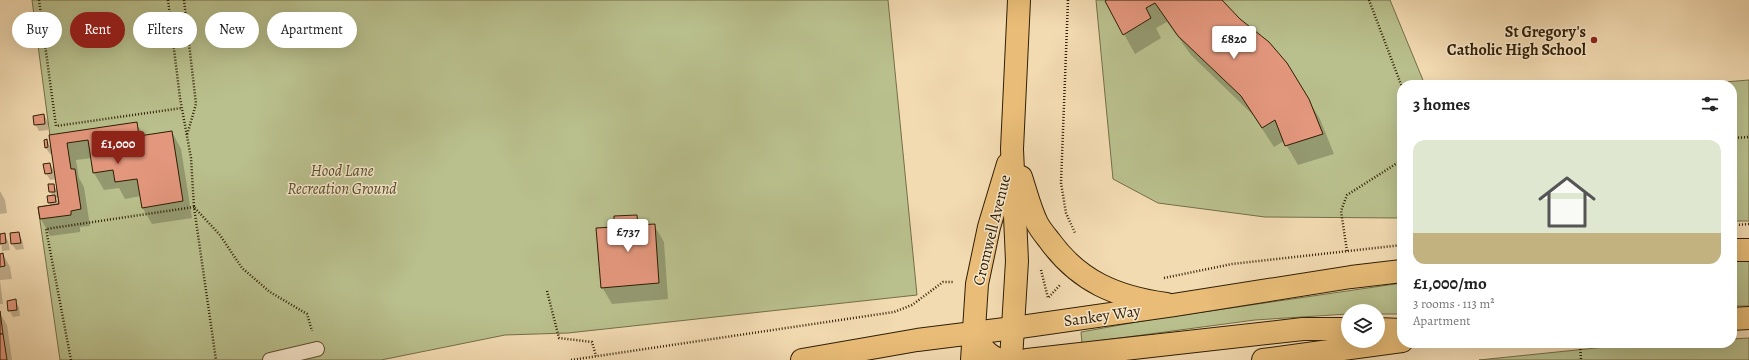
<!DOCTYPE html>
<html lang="en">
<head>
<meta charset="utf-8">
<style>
  :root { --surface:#fff; --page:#f2f2f2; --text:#222; --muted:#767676; --accent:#8f2418 }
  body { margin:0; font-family:Alegreya,serif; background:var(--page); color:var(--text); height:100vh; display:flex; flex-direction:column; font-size:15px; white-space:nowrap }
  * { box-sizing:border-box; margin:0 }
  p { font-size:13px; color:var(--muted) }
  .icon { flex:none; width:22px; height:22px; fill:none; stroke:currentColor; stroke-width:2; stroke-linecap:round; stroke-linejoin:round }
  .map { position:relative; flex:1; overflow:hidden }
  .panel { position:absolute; left:1397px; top:80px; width:340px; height:268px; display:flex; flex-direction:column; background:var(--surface); border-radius:16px; box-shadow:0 4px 16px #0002 }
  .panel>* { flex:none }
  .banner { position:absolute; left:12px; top:12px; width:380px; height:36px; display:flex; gap:8px }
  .controls { position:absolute; left:1341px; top:304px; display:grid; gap:8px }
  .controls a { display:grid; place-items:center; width:44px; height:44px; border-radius:50%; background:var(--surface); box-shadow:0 4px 16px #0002; font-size:20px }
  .price { position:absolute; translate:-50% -34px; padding:0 9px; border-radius:4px; background:#fff; color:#222; font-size:13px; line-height:26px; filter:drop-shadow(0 1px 2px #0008) }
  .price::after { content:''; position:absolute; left:50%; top:24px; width:12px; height:9px; margin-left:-6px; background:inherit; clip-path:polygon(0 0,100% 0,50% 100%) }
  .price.selected { background:var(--accent); color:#fff }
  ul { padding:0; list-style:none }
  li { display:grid; align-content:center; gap:8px; height:212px; padding:0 16px }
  li span { display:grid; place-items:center; height:124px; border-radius:12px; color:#555 }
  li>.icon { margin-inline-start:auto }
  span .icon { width:72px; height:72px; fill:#fffc; stroke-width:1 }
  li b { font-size:17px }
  h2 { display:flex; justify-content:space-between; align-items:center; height:48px; padding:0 16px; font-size:17px }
  .tag { padding:0 14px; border-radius:18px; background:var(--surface); box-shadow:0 4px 16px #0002; font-size:14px; line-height:36px }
  .tag.selected { background:var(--accent); color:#fff }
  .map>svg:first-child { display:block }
</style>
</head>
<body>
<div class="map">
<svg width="1749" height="360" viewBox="0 0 1749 360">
  <rect width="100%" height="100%" fill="#f2dab1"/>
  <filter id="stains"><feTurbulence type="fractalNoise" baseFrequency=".005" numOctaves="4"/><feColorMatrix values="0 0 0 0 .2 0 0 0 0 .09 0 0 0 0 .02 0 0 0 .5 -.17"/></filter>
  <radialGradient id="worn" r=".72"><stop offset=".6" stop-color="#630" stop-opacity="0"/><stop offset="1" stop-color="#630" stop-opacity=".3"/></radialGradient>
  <g fill="#b9c08d" stroke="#746f48">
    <path d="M32,0H888L917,295L568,333L505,335L381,360H60L38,207L59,204Z"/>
    <path d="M1096,0H1390L1425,85H1402V218L1265,217L1158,203L1113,179Z"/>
    <path d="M1749,80V221H1732V85H1687Z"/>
    <rect x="1732" y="260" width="17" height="46"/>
    <path d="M1402,283V314H1378V311H1348V314L1255,320L1082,343L1081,332L1148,320Z"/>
    <path d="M1749,338V360H1479L1645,343H1732V339Z"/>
  </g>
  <g fill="#0003" fill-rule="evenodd">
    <path d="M1109,0H1222L1228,8L1268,43L1308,99L1320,119L1334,154L1298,165L1284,141L1274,147L1253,115L1191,55L1167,22L1156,28L1161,38L1135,54L1124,34Z"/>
    <path d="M44,115L48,122V130L39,131L35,124Z"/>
    <path d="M136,123L144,136L172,132L181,149L192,218L152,224L142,207L141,196L125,199L119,188L104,190L94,173L92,158L76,160L79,178L84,187L90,226L80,227V232L50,236L41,219L39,208L51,206L48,202L52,196L49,185H53L59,194L57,179L50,180L46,173L50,164L56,174L53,154H50L46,148L47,141L52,150L50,136ZM56,198H59L60,206Z"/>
    <path d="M0,191L5,200L7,213L0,214Z"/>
    <path d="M636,216L642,226L654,225L664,242L668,299L612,304L602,287Z"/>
    <path d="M19,233L22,240L24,249L16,250L12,244Z"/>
    <path d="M4,234L8,241L10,250L2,251L0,235Z"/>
    <path d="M3,254L10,267L12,279L0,280L3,304H0V255Z"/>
    <path d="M15,301L19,307L20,316L13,317L9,310Z"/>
    <path d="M0,313L7,325L12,360H0Z"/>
  </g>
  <g fill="#e3977d" stroke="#2f1e04">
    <path d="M1107,0H1222L1240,19L1269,42L1287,63L1309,99L1323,134L1285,146L1275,120L1262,128L1241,96L1178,36L1155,3L1146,8L1151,18L1123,35L1105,1Z"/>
    <path d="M44,114L45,124L34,125L33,116Z"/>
    <path d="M137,122L139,136L172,131L183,201L142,208L137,179L115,182L113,170L93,173L88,140L67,143L71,169H75L81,209L71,211V215L40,219L38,207L59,204L49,135Z"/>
    <path d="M47,139L48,147L45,148L44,140Z"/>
    <path d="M50,163L52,173L45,174L43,164Z"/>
    <path d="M48,184H54L55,192H49Z"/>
    <path d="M55,195L56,202L48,203L47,196Z"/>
    <path d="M637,215L638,225L655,224L659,283L601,288L596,228L614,227V216Z"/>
    <path d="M19,232L21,243L11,244L10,233Z"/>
    <path d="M5,233L6,243L0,244V234Z"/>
    <path d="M3,253L5,266L0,267V254Z"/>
    <path d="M16,299L17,310L8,311L7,301Z"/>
    <path d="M0,311L3,334H0Z"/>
    <path d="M0,334H3L7,360H0Z"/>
  </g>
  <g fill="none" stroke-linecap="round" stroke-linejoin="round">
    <defs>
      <path id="lane" d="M270,360L317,349"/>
      <g id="primary">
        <path d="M1021,177C1026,192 1030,209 1037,223C1040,229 1045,235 1049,240C1079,282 1117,297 1166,304"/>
        <path d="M1378,329L1402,330"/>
        <path d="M973,332C980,345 987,357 1002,360"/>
        <path d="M972,360L977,284L989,227L1008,164"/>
        <path d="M1011,360L1017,261L1012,149L1019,0"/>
        <path d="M1027,360L1303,329H1348"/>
      </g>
      <g id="highway">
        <path d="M1732,250H1749"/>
        <path d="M1732,319L1749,318"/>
        <path d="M802,360L917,340L1013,328L1174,305L1351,277L1402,271"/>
        <path d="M1263,360L1402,341"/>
      </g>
    </defs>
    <use href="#lane" stroke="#604d2f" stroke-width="16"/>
    <use href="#primary" stroke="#2f1e04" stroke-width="24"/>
    <use href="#highway" stroke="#2f1e04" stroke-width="24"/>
    <g stroke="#2f1e04" stroke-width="2.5" stroke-dasharray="1 2" stroke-linecap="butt">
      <path d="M39,0L56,126L182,108"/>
      <path d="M168,0L180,98L191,158L194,207L220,235L242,268L270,292L307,314L312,331"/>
      <path d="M184,0L196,104L187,135"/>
      <path d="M1068,0L1061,183L1066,213L1075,233"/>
      <path d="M1369,0L1402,87"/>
      <path d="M1732,138L1749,137"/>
      <path d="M1736,225L1749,224"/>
      <path d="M1347,251L1341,211L1347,195L1402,160"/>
      <path d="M1041,270L1048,298L1060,285"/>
      <path d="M1164,278L1232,264L1402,245"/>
      <path d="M547,291L559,338L592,342L596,356"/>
      <path d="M1580,343L1581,360"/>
      <path d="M71,360L46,229L194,207L216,360"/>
      <path d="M571,360L894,312L912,305L943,282H954"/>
    </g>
    <use href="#lane" stroke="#f7e7cc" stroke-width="14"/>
    <use href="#primary" stroke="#e9bd78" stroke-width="22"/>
    <use href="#highway" stroke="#e9bd78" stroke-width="22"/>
  </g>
  <circle fill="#8f2418" stroke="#f7e7cc" stroke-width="1.5" cx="1594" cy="40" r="4"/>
  <g text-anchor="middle" stroke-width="3" stroke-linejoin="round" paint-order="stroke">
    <g font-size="16" font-weight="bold" fill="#2f1e04" stroke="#f7e7cc" text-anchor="end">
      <text x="1586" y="37">St Gregory's<tspan x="1586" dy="18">Catholic High School</tspan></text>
    </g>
    <g font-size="16" font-style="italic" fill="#584f2d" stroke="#f7e7cc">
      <text x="342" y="176">Hood Lane<tspan x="342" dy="18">Recreation Ground</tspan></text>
    </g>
    <g font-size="16" fill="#2f1e04" stroke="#f7e7cc">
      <text transform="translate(991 230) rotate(-76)" y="6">Cromwell Avenue</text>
      <text transform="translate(1102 315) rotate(-8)" y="6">Sankey Way</text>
    </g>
  </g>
  <rect width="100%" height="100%" filter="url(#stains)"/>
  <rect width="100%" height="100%" fill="url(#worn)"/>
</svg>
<div class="controls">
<a><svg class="icon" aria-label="layers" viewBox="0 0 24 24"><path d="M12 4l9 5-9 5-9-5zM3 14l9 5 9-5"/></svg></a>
</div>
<b class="price" style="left:1234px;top:60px">£820</b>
<b class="price selected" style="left:118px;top:165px">£1,000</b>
<b class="price" style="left:628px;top:253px">£737</b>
<div class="banner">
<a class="tag">Buy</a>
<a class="tag selected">Rent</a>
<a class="tag">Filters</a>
<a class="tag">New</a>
<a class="tag">Apartment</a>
</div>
<section class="panel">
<h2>3 homes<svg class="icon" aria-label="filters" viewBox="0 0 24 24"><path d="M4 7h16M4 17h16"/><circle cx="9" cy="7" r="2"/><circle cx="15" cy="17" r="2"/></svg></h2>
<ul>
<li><span style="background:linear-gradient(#dfe7d0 75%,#c2b280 0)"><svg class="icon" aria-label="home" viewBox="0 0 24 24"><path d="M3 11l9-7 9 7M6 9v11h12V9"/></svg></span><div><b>£1,000/mo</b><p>3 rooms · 113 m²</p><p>Apartment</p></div></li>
</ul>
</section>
</div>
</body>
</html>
